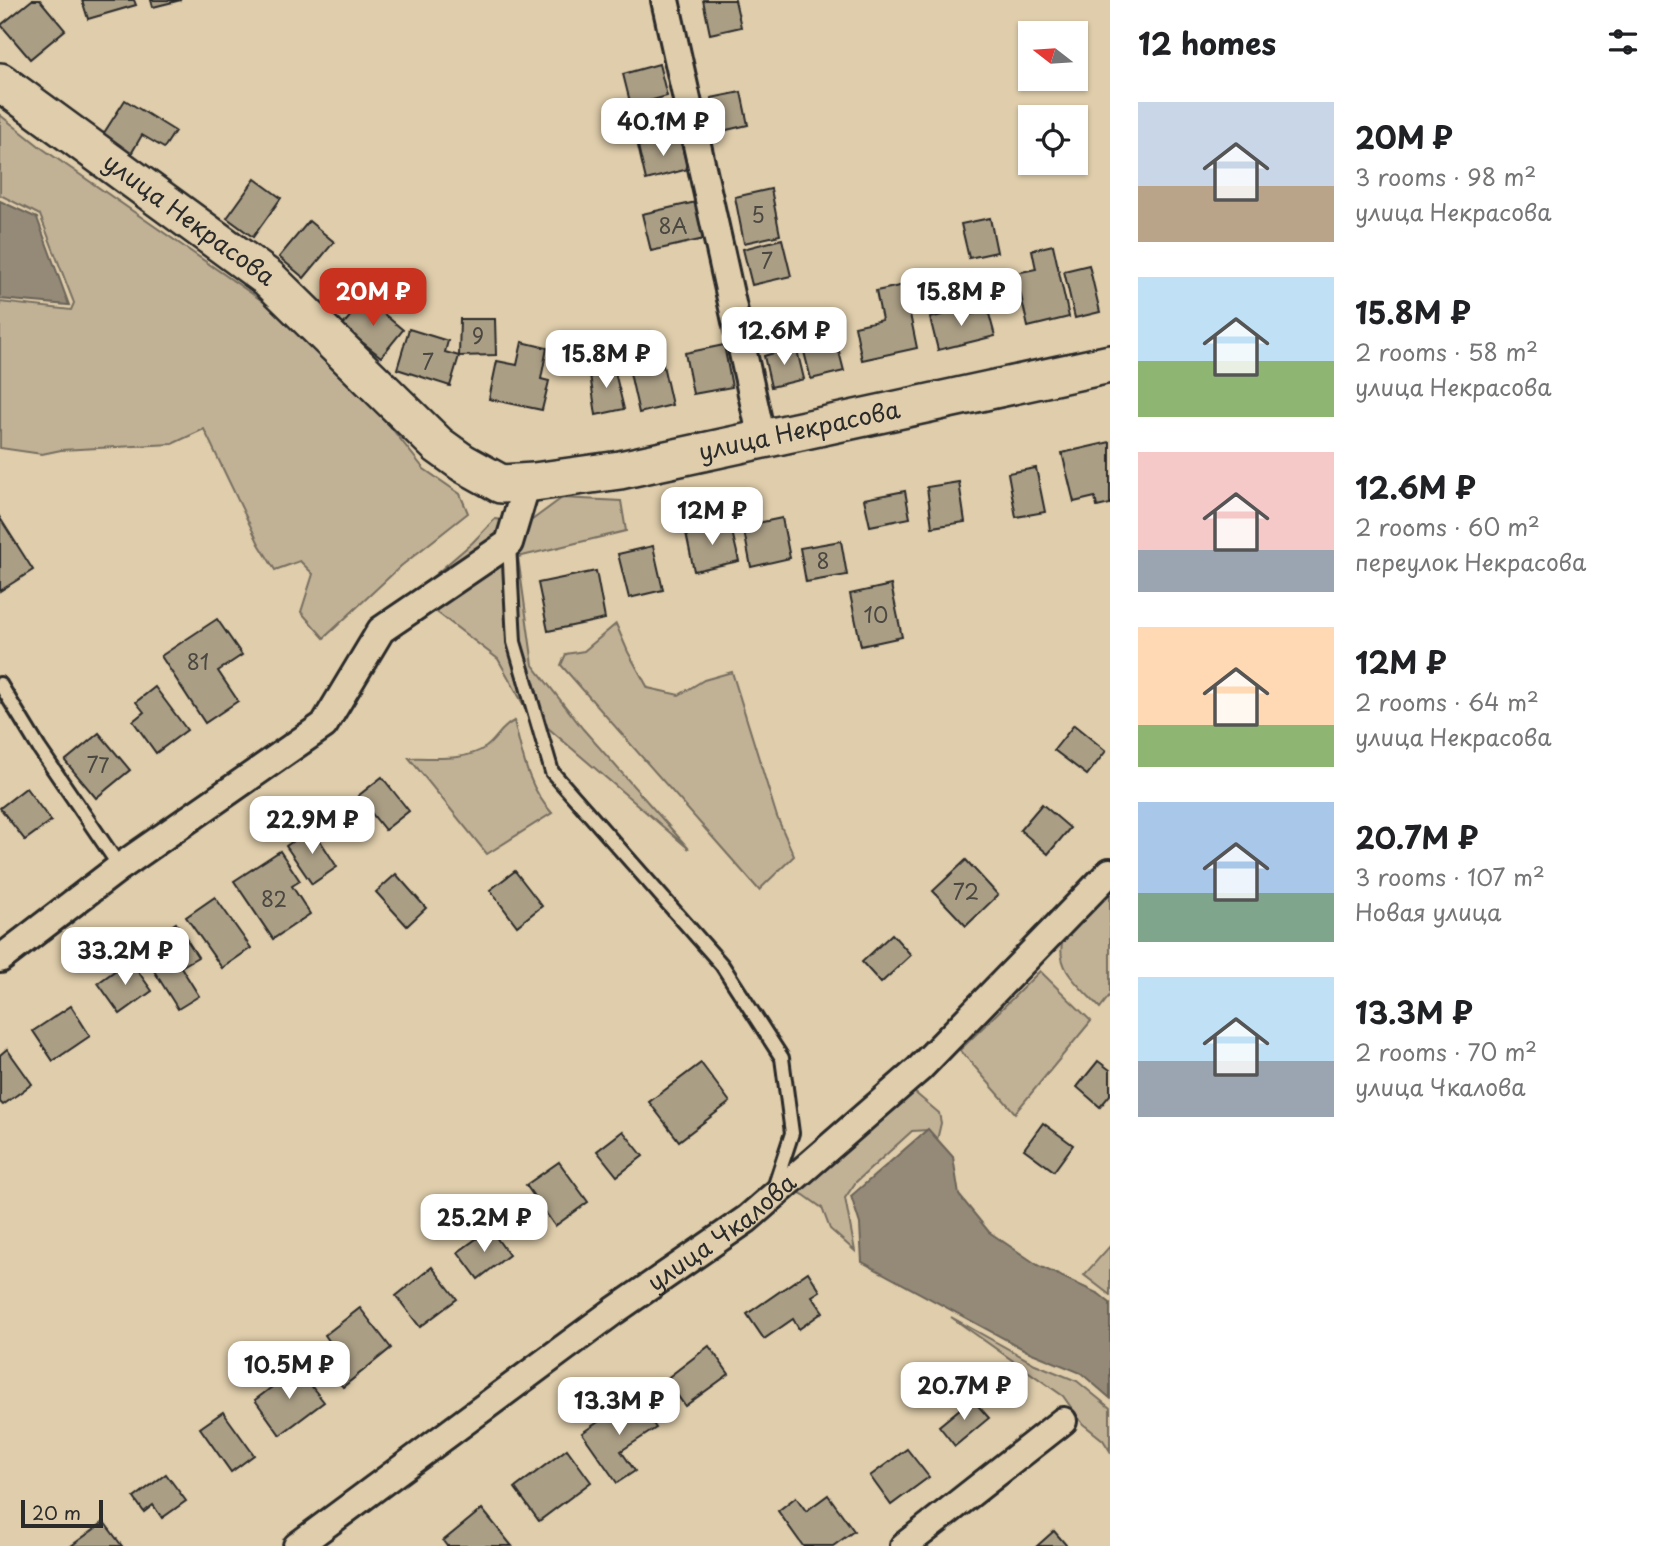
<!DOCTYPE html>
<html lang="en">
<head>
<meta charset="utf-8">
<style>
  :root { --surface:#fff; --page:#f6f6f6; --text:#202124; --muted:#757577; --accent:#c8321e }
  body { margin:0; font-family:"Playpen Sans",sans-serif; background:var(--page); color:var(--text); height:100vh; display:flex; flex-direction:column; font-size:26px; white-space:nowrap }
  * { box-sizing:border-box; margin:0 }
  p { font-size:23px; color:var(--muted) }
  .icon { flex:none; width:38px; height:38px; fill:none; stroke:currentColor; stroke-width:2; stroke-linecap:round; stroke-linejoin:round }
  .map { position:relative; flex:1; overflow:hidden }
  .drawer { display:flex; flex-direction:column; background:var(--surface); width:560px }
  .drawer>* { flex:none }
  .needle { width:46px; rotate:287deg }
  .tools { position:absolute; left:1018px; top:21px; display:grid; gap:14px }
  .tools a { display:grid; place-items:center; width:70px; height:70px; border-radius:0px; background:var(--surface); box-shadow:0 2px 5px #0004; font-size:35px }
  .scale { position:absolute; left:21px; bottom:18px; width:82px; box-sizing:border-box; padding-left:7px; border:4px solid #2b2b2b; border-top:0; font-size:19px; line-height:24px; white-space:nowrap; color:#2b2b2b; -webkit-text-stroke:5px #dfcdab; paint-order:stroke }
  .price { position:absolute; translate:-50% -60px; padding:0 16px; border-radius:14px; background:#fff; color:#222; font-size:23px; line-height:46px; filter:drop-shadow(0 2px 4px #0008) }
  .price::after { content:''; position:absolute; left:50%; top:42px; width:21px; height:16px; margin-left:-10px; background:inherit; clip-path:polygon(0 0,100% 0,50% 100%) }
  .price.active { background:var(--accent); color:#fff }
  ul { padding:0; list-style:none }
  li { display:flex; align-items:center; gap:21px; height:175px; padding:0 28px }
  li span { display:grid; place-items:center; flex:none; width:196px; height:140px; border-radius:0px; color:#555 }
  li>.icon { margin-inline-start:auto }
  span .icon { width:84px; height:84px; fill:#fffc; stroke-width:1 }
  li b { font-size:30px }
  h2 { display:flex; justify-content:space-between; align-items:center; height:84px; padding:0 28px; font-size:30px }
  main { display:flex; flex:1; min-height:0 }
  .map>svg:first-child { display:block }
</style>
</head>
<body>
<main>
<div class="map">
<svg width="1110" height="1546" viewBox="0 0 1110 1546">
  <rect width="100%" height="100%" fill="#dfcdab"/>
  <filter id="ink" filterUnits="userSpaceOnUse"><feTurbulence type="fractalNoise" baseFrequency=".0143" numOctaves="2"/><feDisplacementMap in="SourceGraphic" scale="14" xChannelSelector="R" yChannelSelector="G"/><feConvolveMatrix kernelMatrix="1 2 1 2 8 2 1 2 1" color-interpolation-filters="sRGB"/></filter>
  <g filter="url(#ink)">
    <g fill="#c1b296" stroke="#766e60" stroke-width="2">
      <path d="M0,115L43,149L300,327L358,386L424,469L460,494L468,513L401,566L324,638L301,612L313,574L300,561L275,570L259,544L204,429L172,444L61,450L42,454L0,448V302L71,310L74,303L40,215L0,195Z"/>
      <path d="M562,498L621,501L626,531L518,557L533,665L583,729L689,849L526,709L498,659L421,600L422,586L472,543L495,519L528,523Z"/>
      <path d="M616,624L628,652L648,688L679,695L704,680L732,672L777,817L794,856L759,890L561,665L566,654L584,651Z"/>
      <path d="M514,721C522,753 528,788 552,813L487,854L409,758C434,757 464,762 486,747C497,739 501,727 514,721Z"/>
      <path d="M1110,885V995L1100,1008C1090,997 1075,984 1067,971C1046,934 1087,908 1110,885Z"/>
      <path d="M1040,971L1091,1021L1015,1113L960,1050Z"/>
      <path d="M900,1080L939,1113L941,1123L937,1140L928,1130L912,1131L856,1182L845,1198L855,1251L830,1229L822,1208L804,1195L781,1183Z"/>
      <path d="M1110,1246V1295L1084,1275Z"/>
      <path d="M951,1317L1035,1364L1077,1381L1110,1408V1451L1103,1440L1083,1424L1063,1396Z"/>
    </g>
    <g fill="#958a78" stroke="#6b6459" stroke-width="2">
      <path d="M0,201L37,218L69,305L0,299Z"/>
      <path d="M928,1129L953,1157L959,1195L989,1232L1039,1266L1099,1294L1110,1303V1398L1081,1373L1027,1351L862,1262L860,1224L851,1196Z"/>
    </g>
    <g fill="#aa9e85" stroke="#2b2b2b" stroke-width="2">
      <path d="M32,0H40L65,30L30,59L1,25Z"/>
      <path d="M82,0H134L136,5L88,19Z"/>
      <path d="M151,0H181L153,7Z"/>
      <path d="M703,0H735L741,27L710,34Z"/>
      <path d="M659,64L667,96L631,106L623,74Z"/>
      <path d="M741,92L748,125L718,132L711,98Z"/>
      <path d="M125,100L175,131L164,148L142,135L131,154L102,136Z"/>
      <path d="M679,136L688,169L646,180L638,146Z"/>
      <path d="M255,179L281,198L253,237L227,218Z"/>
      <path d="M771,189L780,235L744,243L735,197Z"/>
      <path d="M696,202L704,239L651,251L642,214Z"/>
      <path d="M990,218L997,252L969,258L961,224Z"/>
      <path d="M309,221L334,242L304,278L279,257Z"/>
      <path d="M782,239L791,276L752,285L743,249Z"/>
      <path d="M1053,245L1069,317L1028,327L1016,273L1036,269L1032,250Z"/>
      <path d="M1089,265L1100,312L1075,318L1064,271Z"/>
      <path d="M904,285L917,348L862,360L855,326L882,320L876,291Z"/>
      <path d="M365,298L403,330L381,357L342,326Z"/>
      <path d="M965,309L968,315L988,310L995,336L938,350L930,318Z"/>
      <path d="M460,319H495L496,355L459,356Z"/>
      <path d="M409,329L448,341L445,352L459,356L450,386L397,369Z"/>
      <path d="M834,332L844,371L811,379L801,340Z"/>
      <path d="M522,342L547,348L541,379L549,381L542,410L489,399L497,361L517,365Z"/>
      <path d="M724,345L732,387L693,394L685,353Z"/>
      <path d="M796,346L804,379L771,387L764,356Z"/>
      <path d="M661,356L672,405L639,413L628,364Z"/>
      <path d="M613,364L624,409L596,415L589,368Z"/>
      <path d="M1110,442V504L1097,507L1095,497L1074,502L1062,453Z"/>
      <path d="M1036,468L1045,512L1016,517L1008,473Z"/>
      <path d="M959,482L965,522L932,527L927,487Z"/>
      <path d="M905,491L910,518L870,526L864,499Z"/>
      <path d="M0,518L33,570L0,591Z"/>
      <path d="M782,518L790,558L751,567L743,526Z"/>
      <path d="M730,523L739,561L694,571L686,533Z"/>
      <path d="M841,541L847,575L806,582L800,548Z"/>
      <path d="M653,546L663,590L629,598L618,554Z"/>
      <path d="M596,571L605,619L548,631L538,583Z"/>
      <path d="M891,585L902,637L861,646L850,594Z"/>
      <path d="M217,619L242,655L218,671L238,701L205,723L161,656Z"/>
      <path d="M155,687L187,730L156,753L133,721L144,712L136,702Z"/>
      <path d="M1074,725L1106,751L1087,775L1054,750Z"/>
      <path d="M99,733L130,770L96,798L65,761Z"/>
      <path d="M382,777L409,811L385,830L358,796Z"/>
      <path d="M26,788L51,821L25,840L0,808Z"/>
      <path d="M1042,804L1070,828L1048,854L1020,830Z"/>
      <path d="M312,828L337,867L312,884L286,846Z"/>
      <path d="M280,851L300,881L292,886L310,914L273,939L234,881Z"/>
      <path d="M966,860L998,895L966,926L933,891Z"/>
      <path d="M515,871L542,906L517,926L490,890Z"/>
      <path d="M396,874L426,908L407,926L376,892Z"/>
      <path d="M215,897L251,948L222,968L186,917Z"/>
      <path d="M176,923L198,957L181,967L199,996L178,1009L139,947Z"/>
      <path d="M892,934L911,955L881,983L862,962Z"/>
      <path d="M130,960L152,991L120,1014L98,983Z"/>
      <path d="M71,1006L90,1036L53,1061L33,1031Z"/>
      <path d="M7,1049L32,1084L3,1105L0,1102V1055Z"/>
      <path d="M1098,1061L1110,1070V1095L1100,1107L1077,1087Z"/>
      <path d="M701,1063L730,1102L679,1141L649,1102Z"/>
      <path d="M1043,1123L1073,1145L1054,1171L1024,1149Z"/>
      <path d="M623,1131L643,1156L617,1176L597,1151Z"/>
      <path d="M559,1162L588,1202L555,1226L526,1185Z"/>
      <path d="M490,1229L509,1255L478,1279L458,1252Z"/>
      <path d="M432,1267L457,1299L420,1327L396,1296Z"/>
      <path d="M808,1272L820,1291L812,1296L823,1312L799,1329L793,1319L764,1339L747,1314Z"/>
      <path d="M360,1308L391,1348L343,1387L327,1367L340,1357L325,1335Z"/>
      <path d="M709,1346L729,1374L685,1406L666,1379Z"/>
      <path d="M297,1368L324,1402L280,1435L255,1400Z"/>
      <path d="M635,1397L656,1428L621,1451L635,1471L617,1483L582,1433Z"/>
      <path d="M972,1399L989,1418L955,1446L939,1426Z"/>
      <path d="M223,1412L254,1455L231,1472L200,1428Z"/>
      <path d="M567,1449L591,1482L539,1521L515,1488Z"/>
      <path d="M907,1449L929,1477L891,1505L870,1476Z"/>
      <path d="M166,1474L186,1501L162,1518L153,1505L144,1512L134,1498Z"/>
      <path d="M828,1495L854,1531L833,1546H803L778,1511L796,1497L806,1511Z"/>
      <path d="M482,1509L512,1546H447L443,1541Z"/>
      <path d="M104,1522L122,1546H71Z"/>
      <path d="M1054,1531L1067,1546H1037Z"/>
    </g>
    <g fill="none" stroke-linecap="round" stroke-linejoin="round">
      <defs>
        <g id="lane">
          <path d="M509,543L514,642L552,772L722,965L782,1058L792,1133L774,1188"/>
          <path d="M0,684L39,748L120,867"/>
        </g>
        <g id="street">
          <path d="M665,0L762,439"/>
          <path d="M0,959L120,867L324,725L381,630L509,543L527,483"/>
          <path id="s1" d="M297,1546L614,1311L747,1219L919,1069L1110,872"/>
          <path d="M904,1546L1063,1421"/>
        </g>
        <g id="secondary">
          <path id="s2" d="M0,82L268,278L438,445L463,463L501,484L534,482L620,470L1110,364"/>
        </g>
      </defs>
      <use href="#lane" stroke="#2b2b2b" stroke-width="18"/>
      <use href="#street" stroke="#2b2b2b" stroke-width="32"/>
      <use href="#secondary" stroke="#2b2b2b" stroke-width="42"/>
      <use href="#lane" stroke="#dfcdab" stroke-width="12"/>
      <use href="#street" stroke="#dfcdab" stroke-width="26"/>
      <use href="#secondary" stroke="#dfcdab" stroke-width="37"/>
    </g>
  </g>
  <g text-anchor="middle" stroke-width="5" stroke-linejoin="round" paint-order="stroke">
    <g font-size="21" fill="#4b4842">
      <text x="758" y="223">5</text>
      <text x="673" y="234">8А</text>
      <text x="767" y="269">7</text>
      <text x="478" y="344">9</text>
      <text x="428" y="370">7</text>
      <text x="823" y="569">8</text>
      <text x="876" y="623">10</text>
      <text x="198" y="670">81</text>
      <text x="98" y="773">77</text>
      <text x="966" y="900">72</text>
      <text x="274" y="907">82</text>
    </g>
    <g font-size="24" fill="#2b2b2b" stroke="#dfcdab">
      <text dy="8" stroke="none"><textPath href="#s2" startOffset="234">улица Некрасова</textPath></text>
      <text dy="8" stroke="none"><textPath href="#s2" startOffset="948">улица Некрасова</textPath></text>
      <text dy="8" stroke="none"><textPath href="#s1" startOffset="528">улица Чкалова</textPath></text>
    </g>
  </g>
</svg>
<div class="tools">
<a><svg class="needle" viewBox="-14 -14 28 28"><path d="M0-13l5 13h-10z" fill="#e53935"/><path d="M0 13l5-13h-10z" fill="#757577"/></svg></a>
<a><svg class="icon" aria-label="locate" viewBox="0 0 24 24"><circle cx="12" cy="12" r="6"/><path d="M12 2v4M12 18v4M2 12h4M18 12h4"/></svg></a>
</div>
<div class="scale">20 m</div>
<b class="price" style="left:663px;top:158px">40.1M ₽</b>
<b class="price active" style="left:373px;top:328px">20M ₽</b>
<b class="price" style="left:961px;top:328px">15.8M ₽</b>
<b class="price" style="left:784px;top:367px">12.6M ₽</b>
<b class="price" style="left:606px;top:390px">15.8M ₽</b>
<b class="price" style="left:712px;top:547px">12M ₽</b>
<b class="price" style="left:312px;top:856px">22.9M ₽</b>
<b class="price" style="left:125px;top:987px">33.2M ₽</b>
<b class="price" style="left:484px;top:1254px">25.2M ₽</b>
<b class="price" style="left:289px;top:1401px">10.5M ₽</b>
<b class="price" style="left:964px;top:1422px">20.7M ₽</b>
<b class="price" style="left:619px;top:1437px">13.3M ₽</b>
</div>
<section class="drawer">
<h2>12 homes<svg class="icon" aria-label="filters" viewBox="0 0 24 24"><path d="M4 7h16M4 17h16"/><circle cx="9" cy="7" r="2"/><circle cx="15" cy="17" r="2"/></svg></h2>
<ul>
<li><span style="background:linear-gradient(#c9d6e8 60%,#b9a48a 0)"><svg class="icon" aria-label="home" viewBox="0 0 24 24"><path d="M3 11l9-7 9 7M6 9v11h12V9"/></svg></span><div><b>20M ₽</b><p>3 rooms · 98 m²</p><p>улица Некрасова</p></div></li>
<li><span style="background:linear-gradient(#bfe0f5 60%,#8fb573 0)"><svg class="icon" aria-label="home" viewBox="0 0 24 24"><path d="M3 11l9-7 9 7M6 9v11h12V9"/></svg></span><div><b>15.8M ₽</b><p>2 rooms · 58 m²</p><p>улица Некрасова</p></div></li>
<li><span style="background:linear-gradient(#f6c9c9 70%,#9aa5b1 0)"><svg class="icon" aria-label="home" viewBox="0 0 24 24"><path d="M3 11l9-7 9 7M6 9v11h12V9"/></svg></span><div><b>12.6M ₽</b><p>2 rooms · 60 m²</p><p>переулок Некрасова</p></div></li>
<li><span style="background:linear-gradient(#ffd9b3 70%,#8fb573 0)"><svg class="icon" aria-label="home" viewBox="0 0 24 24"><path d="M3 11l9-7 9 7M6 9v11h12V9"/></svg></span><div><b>12M ₽</b><p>2 rooms · 64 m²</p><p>улица Некрасова</p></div></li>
<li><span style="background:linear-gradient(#a9c7e8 65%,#7fa58c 0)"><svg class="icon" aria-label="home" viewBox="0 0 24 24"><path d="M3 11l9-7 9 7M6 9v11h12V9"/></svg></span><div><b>20.7M ₽</b><p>3 rooms · 107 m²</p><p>Новая улица</p></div></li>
<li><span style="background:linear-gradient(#bfe0f5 60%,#9aa5b1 0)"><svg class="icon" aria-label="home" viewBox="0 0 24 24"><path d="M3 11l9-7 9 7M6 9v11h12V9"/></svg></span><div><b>13.3M ₽</b><p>2 rooms · 70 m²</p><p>улица Чкалова</p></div></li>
</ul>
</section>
</main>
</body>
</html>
